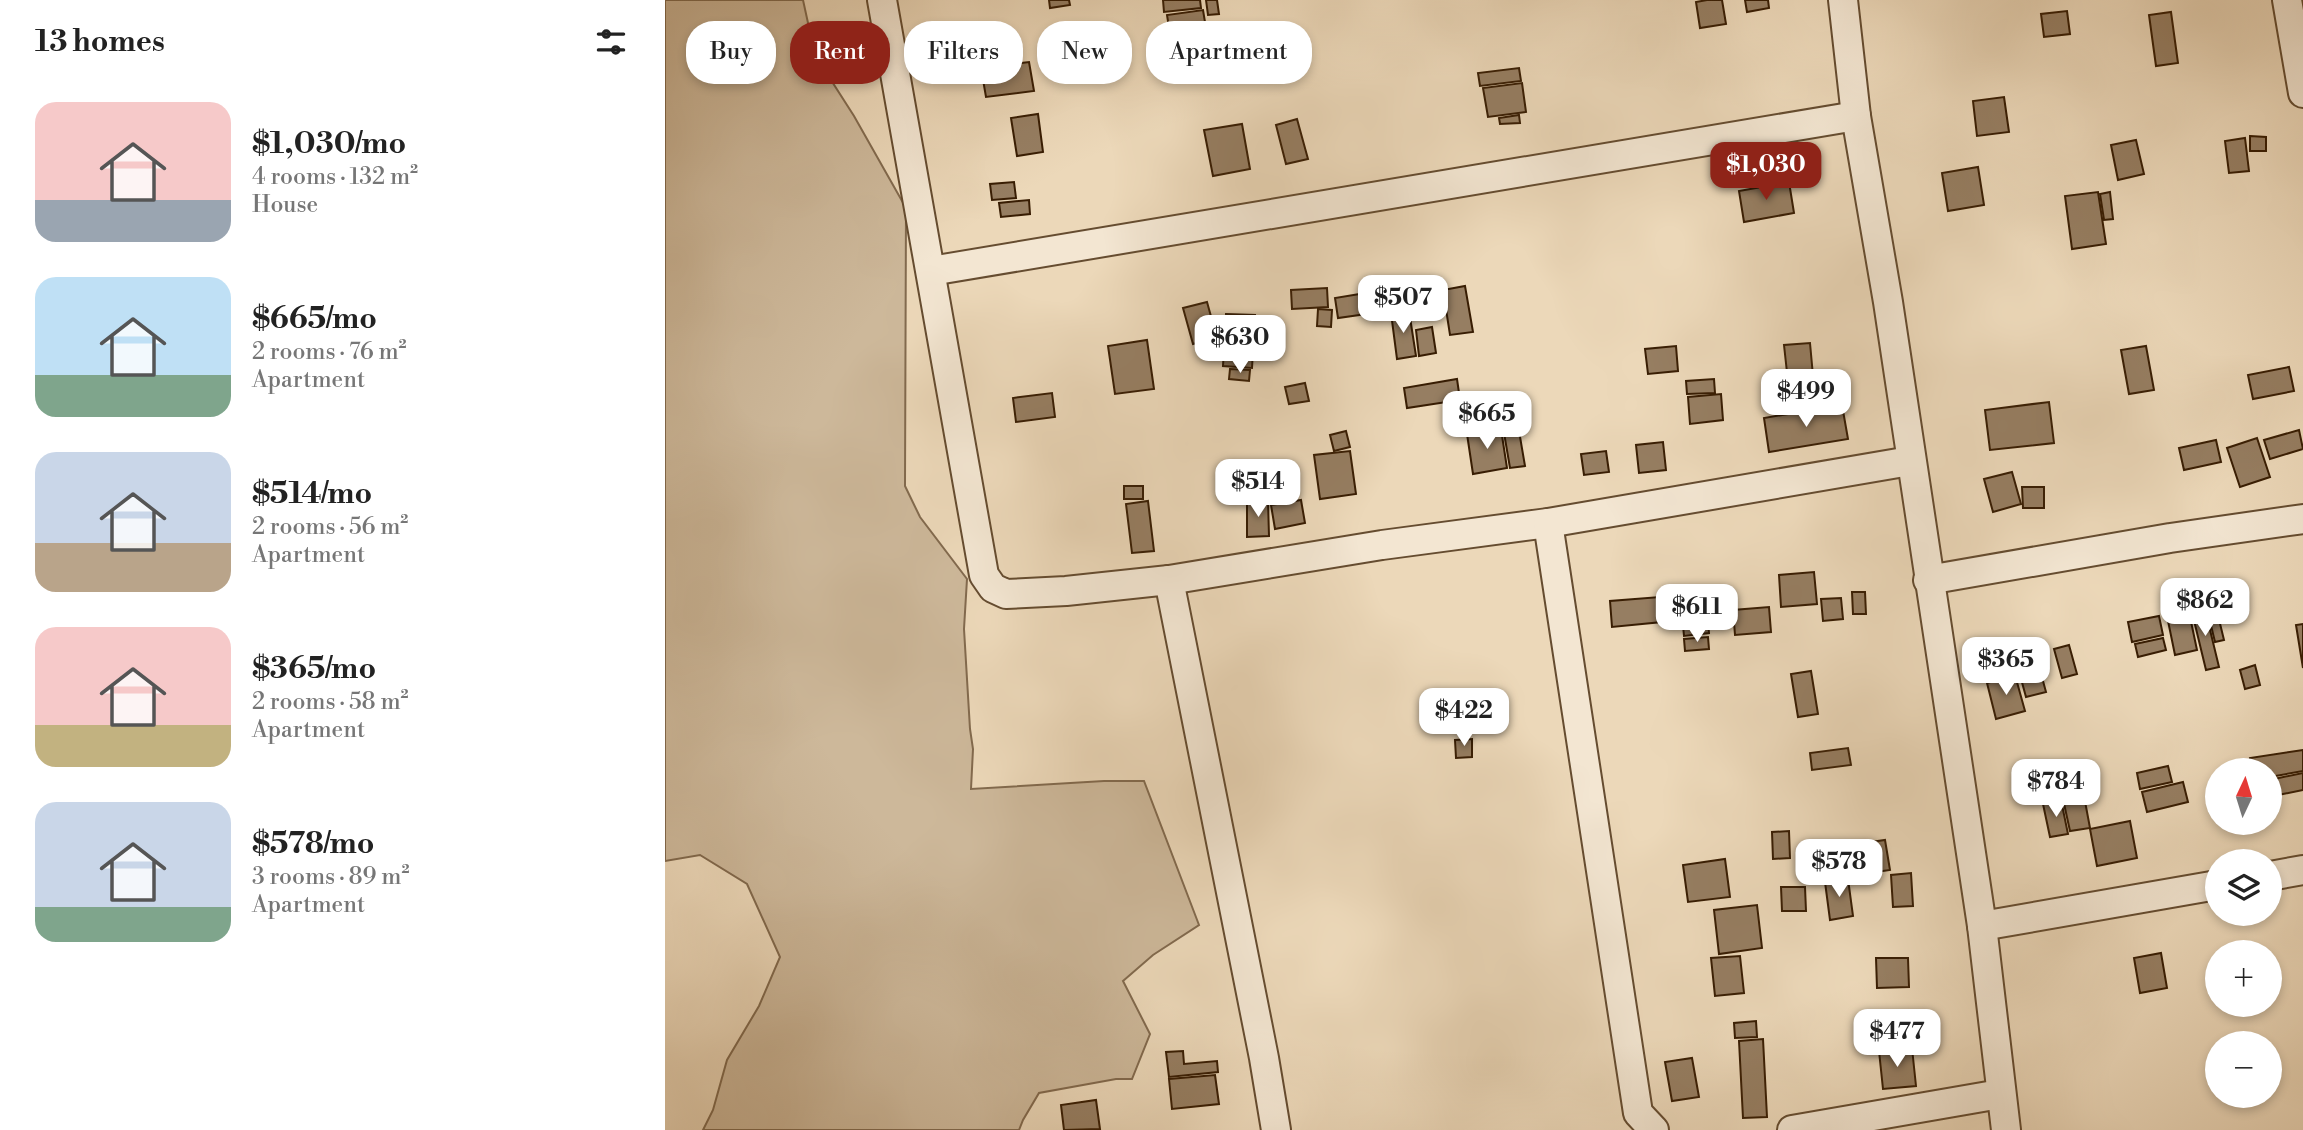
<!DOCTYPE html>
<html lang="en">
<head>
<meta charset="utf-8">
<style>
  :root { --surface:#fff; --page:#f2f2f2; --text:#222; --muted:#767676; --accent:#8f2418 }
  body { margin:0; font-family:"Libre Bodoni",serif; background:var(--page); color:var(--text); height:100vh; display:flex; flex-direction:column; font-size:26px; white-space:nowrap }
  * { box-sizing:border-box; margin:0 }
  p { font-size:23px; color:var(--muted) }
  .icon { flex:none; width:38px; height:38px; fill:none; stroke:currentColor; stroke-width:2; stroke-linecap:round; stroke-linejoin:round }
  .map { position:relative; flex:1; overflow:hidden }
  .drawer { display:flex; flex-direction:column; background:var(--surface); width:665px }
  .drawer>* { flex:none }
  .hud { position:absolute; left:21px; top:21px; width:665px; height:63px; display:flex; gap:14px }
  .needle { width:46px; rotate:4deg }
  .controls { position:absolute; left:1540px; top:758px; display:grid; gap:14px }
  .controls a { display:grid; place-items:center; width:77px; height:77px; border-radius:50%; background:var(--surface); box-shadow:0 4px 10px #0003; font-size:35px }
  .price { position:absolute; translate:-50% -60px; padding:0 16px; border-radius:14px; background:#fff; color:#222; font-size:23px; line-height:46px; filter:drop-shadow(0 2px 4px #0008) }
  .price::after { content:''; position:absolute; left:50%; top:42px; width:21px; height:16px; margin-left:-10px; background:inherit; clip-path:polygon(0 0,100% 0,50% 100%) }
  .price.active { background:var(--accent); color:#fff }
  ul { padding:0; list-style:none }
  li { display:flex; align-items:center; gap:21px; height:175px; padding:0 35px }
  li span { display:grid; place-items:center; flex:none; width:196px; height:140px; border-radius:21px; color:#555 }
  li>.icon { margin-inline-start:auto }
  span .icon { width:84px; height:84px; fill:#fffc; stroke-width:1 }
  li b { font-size:30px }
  h2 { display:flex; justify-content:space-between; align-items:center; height:84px; padding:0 35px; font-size:30px }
  .chip { padding:0 24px; border-radius:28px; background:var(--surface); box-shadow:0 4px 10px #0003; font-size:24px; line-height:63px }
  .chip.active { background:var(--accent); color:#fff }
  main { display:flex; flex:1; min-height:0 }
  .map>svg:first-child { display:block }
</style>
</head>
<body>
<main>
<section class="drawer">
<h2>13 homes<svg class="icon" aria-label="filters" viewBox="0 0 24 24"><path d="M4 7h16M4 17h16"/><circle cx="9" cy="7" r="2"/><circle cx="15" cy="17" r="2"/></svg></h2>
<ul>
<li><span style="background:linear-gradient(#f6c9c9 70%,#9aa5b1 0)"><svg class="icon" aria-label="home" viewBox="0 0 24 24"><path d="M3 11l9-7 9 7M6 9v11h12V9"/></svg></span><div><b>$1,030/mo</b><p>4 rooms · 132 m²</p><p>House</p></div></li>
<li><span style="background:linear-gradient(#bfe0f5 70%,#7fa58c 0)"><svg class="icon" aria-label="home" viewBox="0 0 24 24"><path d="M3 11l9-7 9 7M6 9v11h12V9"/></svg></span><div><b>$665/mo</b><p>2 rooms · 76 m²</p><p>Apartment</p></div></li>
<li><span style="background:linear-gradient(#c9d6e8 65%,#b9a48a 0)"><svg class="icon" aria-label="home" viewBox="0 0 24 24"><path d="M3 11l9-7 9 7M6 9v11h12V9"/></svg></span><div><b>$514/mo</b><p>2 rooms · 56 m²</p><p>Apartment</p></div></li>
<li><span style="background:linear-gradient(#f6c9c9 70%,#c2b280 0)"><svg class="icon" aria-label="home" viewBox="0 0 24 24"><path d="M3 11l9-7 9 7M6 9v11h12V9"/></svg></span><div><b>$365/mo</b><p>2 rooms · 58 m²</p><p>Apartment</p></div></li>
<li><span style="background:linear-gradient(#c9d6e8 75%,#7fa58c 0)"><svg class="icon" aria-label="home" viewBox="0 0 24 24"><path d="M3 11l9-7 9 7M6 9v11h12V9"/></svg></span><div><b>$578/mo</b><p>3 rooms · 89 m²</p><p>Apartment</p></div></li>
</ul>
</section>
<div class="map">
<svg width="1638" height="1130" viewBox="0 0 1638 1130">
  <rect width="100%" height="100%" fill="#ecd8b9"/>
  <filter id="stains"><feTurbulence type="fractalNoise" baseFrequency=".00286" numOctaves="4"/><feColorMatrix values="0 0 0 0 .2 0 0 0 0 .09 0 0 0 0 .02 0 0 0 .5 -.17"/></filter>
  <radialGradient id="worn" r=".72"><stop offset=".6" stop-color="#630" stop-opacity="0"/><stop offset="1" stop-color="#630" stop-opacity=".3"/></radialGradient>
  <path fill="#cdb89a" stroke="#826a4e" stroke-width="2" d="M0,0H138L150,55L189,116L241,208L240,486L255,517L302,579L299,629L305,729L308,749L306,789L439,781H479L534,925L488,955L458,981L485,1034L467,1079H451L374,1093L358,1120L354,1130H38L48,1110L62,1060L94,1006L115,957L82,884L35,855L0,861Z"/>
  <g fill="#967e62" stroke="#381d03" stroke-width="2">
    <path d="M384,0H404L405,5L385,8Z"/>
    <path d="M498,0H535L536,8L499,12Z"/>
    <path d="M541,0H552L554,14L543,15Z"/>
    <path d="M1042,0H1057L1061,24L1035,28L1031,2Z"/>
    <path d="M1080,0H1103L1104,8L1082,12Z"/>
    <path d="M538,10L541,28L523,30L531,60L509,59L502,15Z"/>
    <path d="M1402,11L1405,34L1379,37L1376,14Z"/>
    <path d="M1506,12L1513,63L1491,66L1484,15Z"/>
    <path d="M335,40L337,58L310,62L308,43Z"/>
    <path d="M364,62L369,91L321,97L316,68Z"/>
    <path d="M854,68L856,81L815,86L813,73Z"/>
    <path d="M857,83L861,112L823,117L818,88Z"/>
    <path d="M1339,97L1344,132L1312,136L1308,101Z"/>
    <path d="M373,114L378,152L352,156L346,118Z"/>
    <path d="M854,115L855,123L835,124L834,118Z"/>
    <path d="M632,119L643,159L621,164L611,125Z"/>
    <path d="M577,124L585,169L548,176L539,130Z"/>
    <path d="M1585,136L1601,137V151H1585Z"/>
    <path d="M1580,138L1584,171L1564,173L1560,141Z"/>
    <path d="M1471,140L1479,174L1453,180L1446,145Z"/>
    <path d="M1313,167L1319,205L1283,211L1277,173Z"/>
    <path d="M349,182L351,198L327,200L325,184Z"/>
    <path d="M1124,182L1129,213L1079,222L1074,191Z"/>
    <path d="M1433,192L1441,244L1407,249L1400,196Z"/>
    <path d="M1445,192L1448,219L1439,220L1435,194Z"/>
    <path d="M364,200L365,214L336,217L334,203Z"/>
    <path d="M800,286L808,332L785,335L778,290Z"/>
    <path d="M662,288L663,307L627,309L626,290Z"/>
    <path d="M713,291L716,312L673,318L670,298Z"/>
    <path d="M542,302L552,338L528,344L518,308Z"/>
    <path d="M653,309L667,310L666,327L652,326Z"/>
    <path d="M744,311L751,356L732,359L726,313Z"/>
    <path d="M561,314L590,315L587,368L558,366Z"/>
    <path d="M767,327L771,353L754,356L751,330Z"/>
    <path d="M482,340L489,389L450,394L443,346Z"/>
    <path d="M1145,343L1150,398L1125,400L1119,345Z"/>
    <path d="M1011,346L1013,371L983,374L980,349Z"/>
    <path d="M1481,346L1489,390L1464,394L1456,350Z"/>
    <path d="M1624,367L1629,391L1588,399L1583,375Z"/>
    <path d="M565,369L585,370L584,381L564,379Z"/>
    <path d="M792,379L795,400L742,408L739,388Z"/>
    <path d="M1049,379L1050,393L1022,394L1021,381Z"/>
    <path d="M640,383L644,401L624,404L620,387Z"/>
    <path d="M1173,392L1175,404L1158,406L1156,394Z"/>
    <path d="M387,393L390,417L351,422L348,398Z"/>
    <path d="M1056,394L1058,420L1025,424L1023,397Z"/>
    <path d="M1384,402L1389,443L1325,450L1320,410Z"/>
    <path d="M1177,405L1183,439L1104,452L1099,418Z"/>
    <path d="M833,410L835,426L819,428L818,411Z"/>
    <path d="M816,414L818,428L799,430L798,416Z"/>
    <path d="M853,425L860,466L845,468L838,427Z"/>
    <path d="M836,429L842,468L808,474L802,434Z"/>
    <path d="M1634,430L1638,449L1605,459L1599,440Z"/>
    <path d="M681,431L685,447L669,451L665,435Z"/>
    <path d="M1592,438L1605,477L1575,487L1562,448Z"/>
    <path d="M1551,440L1556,462L1519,470L1514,448Z"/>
    <path d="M998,442L1001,470L974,473L971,445Z"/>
    <path d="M685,451L691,494L655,499L649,455Z"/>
    <path d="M941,451L944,472L919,475L916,454Z"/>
    <path d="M1347,472L1356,504L1328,512L1319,479Z"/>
    <rect x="459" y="486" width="19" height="13"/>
    <path d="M1357,487H1379V508H1358Z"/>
    <path d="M636,500L640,523L610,529L606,505Z"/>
    <path d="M483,501L489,551L467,553L461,504Z"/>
    <path d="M603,501L604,536L582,537V502Z"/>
    <path d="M1149,572L1152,604L1116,607L1114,575Z"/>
    <path d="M1187,592H1200L1201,614H1188Z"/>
    <path d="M995,597L997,622L947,627L945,601Z"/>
    <path d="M1176,598L1178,619L1158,621L1156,599Z"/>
    <path d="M1041,601L1044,633L1019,636L1016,604Z"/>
    <path d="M1550,603L1559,640L1550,642L1541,605Z"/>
    <path d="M1539,605L1554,667L1541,670L1526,608Z"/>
    <path d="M1104,607L1106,632L1070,635L1068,610Z"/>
    <path d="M1524,612L1532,650L1510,655L1502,616Z"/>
    <path d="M1494,616L1498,635L1467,642L1463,622Z"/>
    <path d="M1638,624V668L1631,625Z"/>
    <path d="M1043,637L1044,649L1020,651L1019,639Z"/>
    <path d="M1498,638L1501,650L1473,657L1470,644Z"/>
    <path d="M1404,645L1412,674L1397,678L1389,649Z"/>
    <path d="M1590,665L1595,685L1580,689L1575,670Z"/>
    <path d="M1375,670L1381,692L1361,697L1355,675Z"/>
    <path d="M1146,671L1153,714L1133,717L1126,674Z"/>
    <path d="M1350,675L1360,711L1331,719L1322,683Z"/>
    <path d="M807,739V757L791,758L790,740Z"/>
    <path d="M1183,748L1186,765L1147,770L1145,753Z"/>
    <path d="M1638,750V771L1605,777V770H1587L1585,758Z"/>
    <path d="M1503,766L1507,782L1475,789L1472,773Z"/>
    <path d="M1638,773V790L1613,795L1609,779Z"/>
    <path d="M1518,782L1523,802L1482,812L1477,792Z"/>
    <path d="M1419,796L1425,828L1405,831L1398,799Z"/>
    <path d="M1396,800L1403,834L1385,837L1378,804Z"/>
    <path d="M1465,821L1472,858L1432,866L1425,829Z"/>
    <path d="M1124,831L1125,858L1108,859L1107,832Z"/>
    <path d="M1220,840L1225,870L1197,874L1192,844Z"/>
    <path d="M1060,859L1065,897L1023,902L1018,865Z"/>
    <path d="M1180,862H1194L1193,876H1180Z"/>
    <path d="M1246,873L1248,906L1228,907L1226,875Z"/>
    <path d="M1183,879L1188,916L1165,920L1160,882Z"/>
    <path d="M1116,887H1140L1141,911H1117Z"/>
    <path d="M1092,905L1097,948L1054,954L1049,910Z"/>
    <path d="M1496,953L1502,988L1475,993L1469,958Z"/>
    <path d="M1075,956L1079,993L1050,996L1046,958Z"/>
    <path d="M1211,958H1243L1244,987L1212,988Z"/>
    <path d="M1091,1021L1092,1037L1070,1038L1069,1023Z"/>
    <path d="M1098,1039L1102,1117L1078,1118L1074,1041Z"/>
    <path d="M1247,1048L1251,1086L1218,1089L1214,1051Z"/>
    <path d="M518,1051L519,1064L552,1061L553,1072L504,1077L501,1052Z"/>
    <path d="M1027,1058L1034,1097L1007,1101L1000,1062Z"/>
    <path d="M550,1075L554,1104L507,1109L504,1079Z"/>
    <path d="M431,1100L435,1129L399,1130L396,1105Z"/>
  </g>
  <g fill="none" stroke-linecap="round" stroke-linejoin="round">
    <defs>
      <g id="minor">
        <path d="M217,0L319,575L328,588L341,594L401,591L504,580L717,545L883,523L1245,461"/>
        <path d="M1178,0L1191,116L1223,302L1317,926L1341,1130"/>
        <path d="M1622,0L1638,93"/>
        <path d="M266,271L1191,116"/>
        <path d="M883,523L973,1113L989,1130"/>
        <path d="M504,580L599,1058L611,1130"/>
        <path d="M1263,580L1505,538L1638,519"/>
        <path d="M1605,876L1638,870"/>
        <path d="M1317,926L1552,885"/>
        <path d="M1127,1130L1335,1094"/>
      </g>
    </defs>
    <use href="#minor" stroke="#654c30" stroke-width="32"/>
    <use href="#minor" stroke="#f3e6d2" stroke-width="28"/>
  </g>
  <rect width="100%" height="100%" filter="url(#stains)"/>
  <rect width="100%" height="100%" fill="url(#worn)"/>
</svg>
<div class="controls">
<a><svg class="needle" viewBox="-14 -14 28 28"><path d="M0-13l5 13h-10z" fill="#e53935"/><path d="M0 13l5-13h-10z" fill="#767676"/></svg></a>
<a><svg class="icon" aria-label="layers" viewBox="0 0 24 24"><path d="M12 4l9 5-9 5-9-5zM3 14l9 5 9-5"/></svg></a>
<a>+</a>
<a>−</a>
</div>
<b class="price active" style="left:1101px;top:202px">$1,030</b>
<b class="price" style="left:738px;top:335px">$507</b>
<b class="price" style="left:575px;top:375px">$630</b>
<b class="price" style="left:1141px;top:429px">$499</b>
<b class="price" style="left:822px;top:451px">$665</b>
<b class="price" style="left:593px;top:519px">$514</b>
<b class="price" style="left:1540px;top:638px">$862</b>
<b class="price" style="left:1032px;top:644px">$611</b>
<b class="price" style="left:1341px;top:697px">$365</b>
<b class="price" style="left:799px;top:748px">$422</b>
<b class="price" style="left:1391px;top:819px">$784</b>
<b class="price" style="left:1174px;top:899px">$578</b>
<b class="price" style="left:1232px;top:1069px">$477</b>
<div class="hud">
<a class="chip">Buy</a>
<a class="chip active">Rent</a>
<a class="chip">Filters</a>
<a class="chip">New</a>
<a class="chip">Apartment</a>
</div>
</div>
</main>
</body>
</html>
